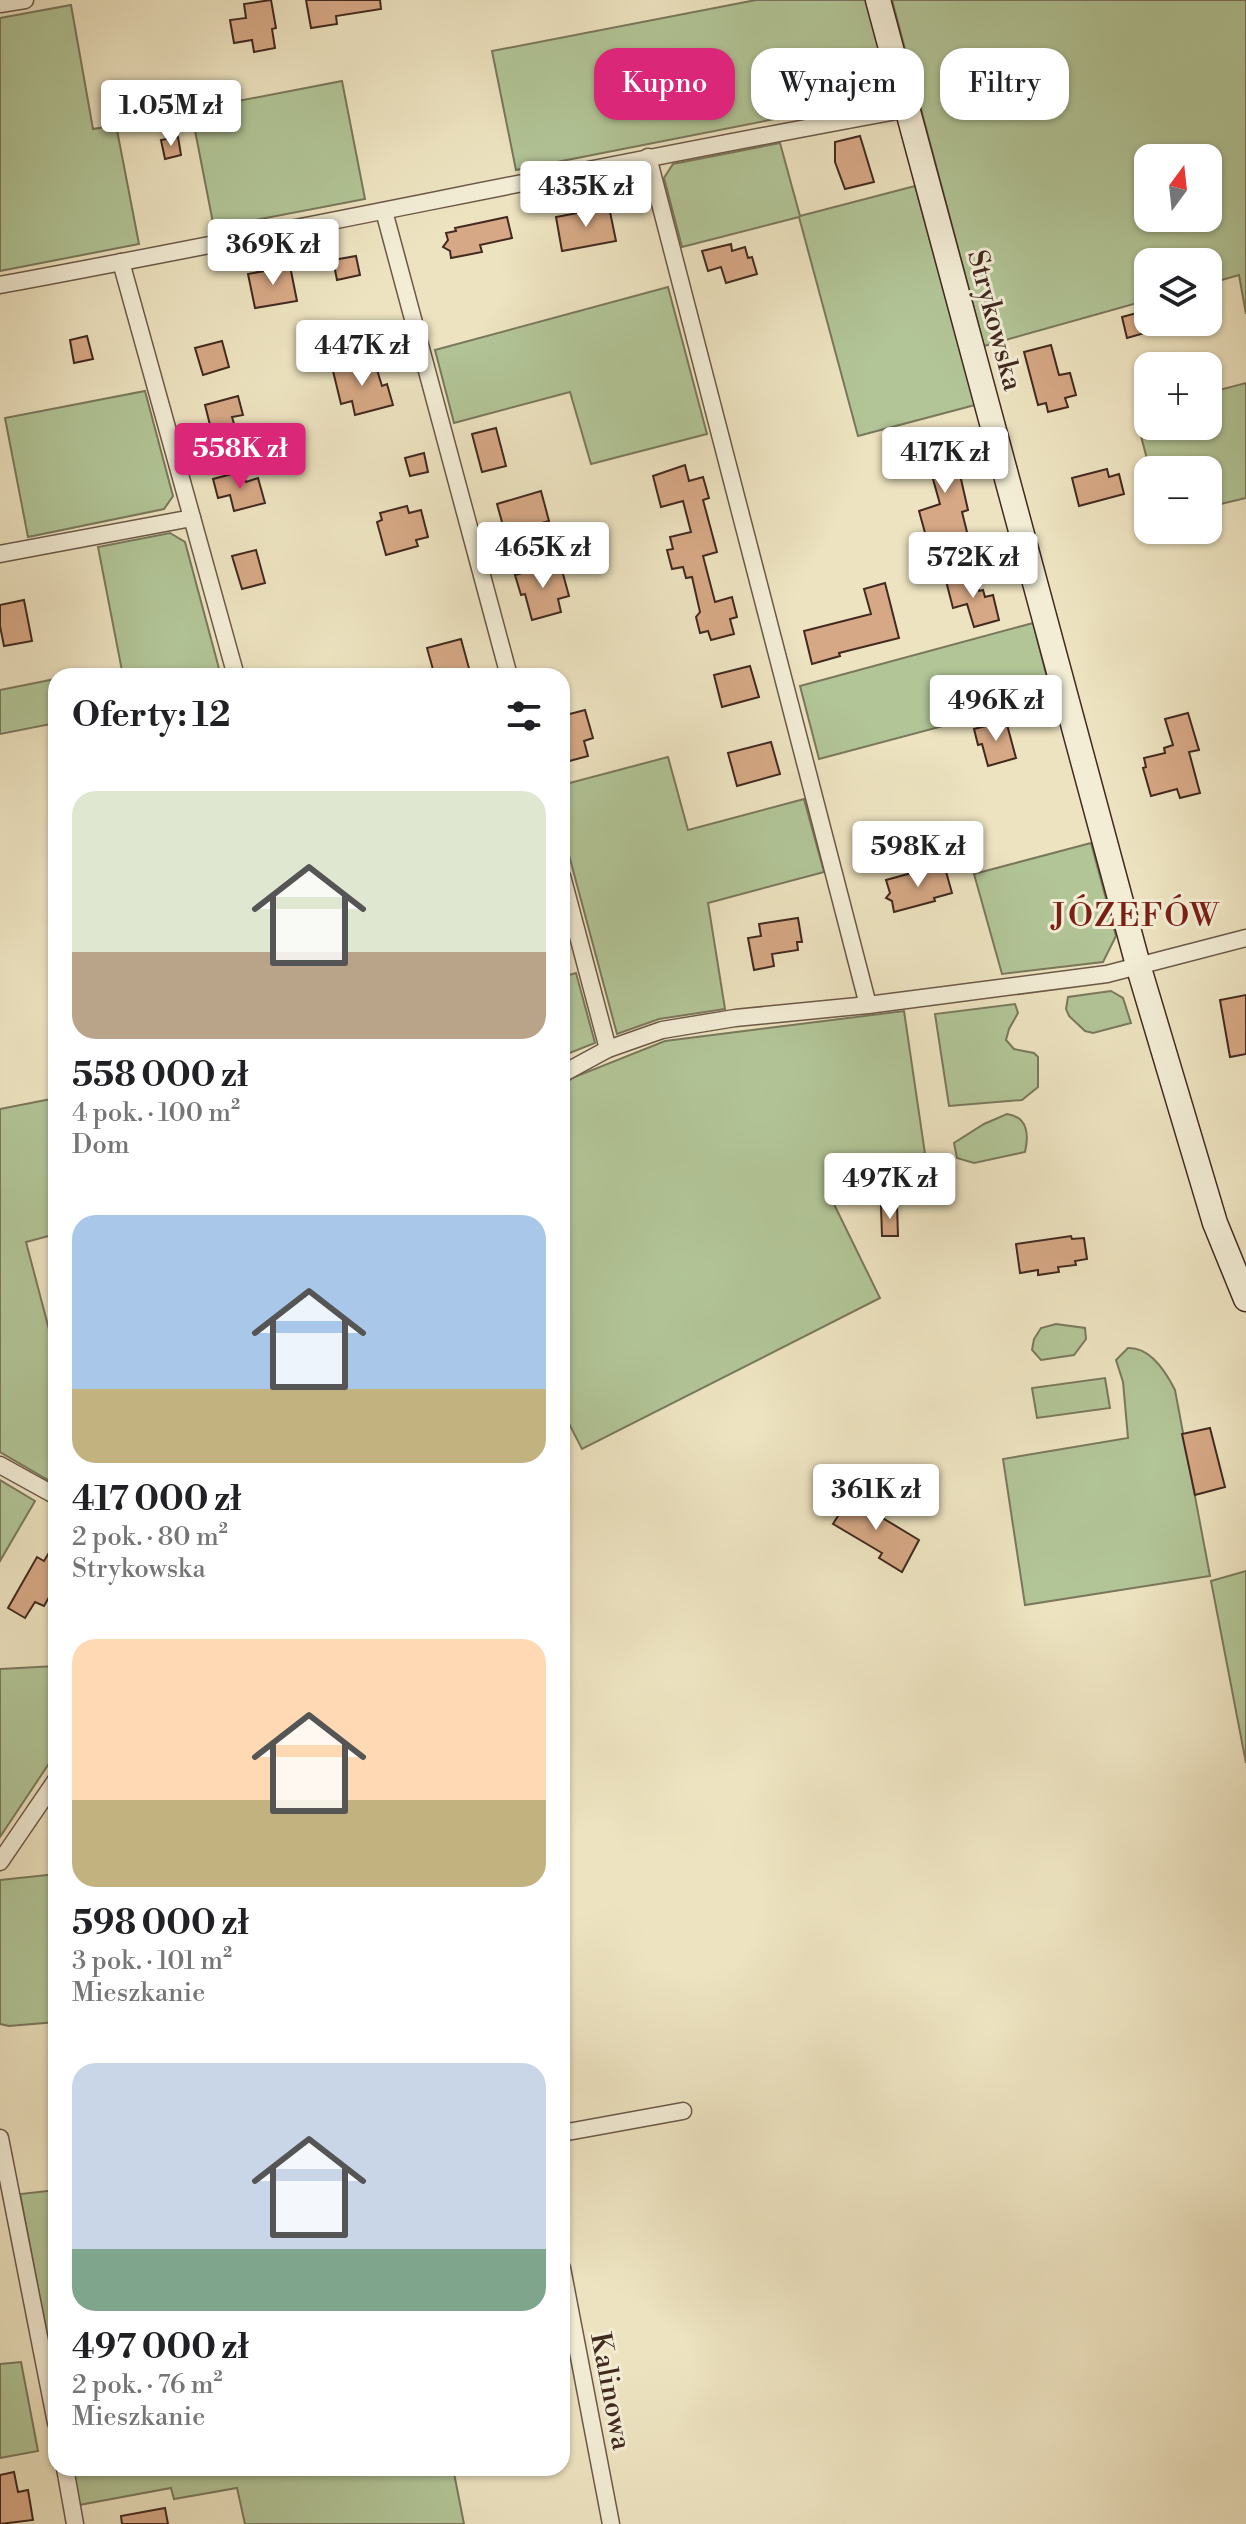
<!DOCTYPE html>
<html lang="pl">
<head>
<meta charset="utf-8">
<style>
  :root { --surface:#fff; --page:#f6f6f6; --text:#202124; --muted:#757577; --accent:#db2777 }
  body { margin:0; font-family:"Libre Bodoni",serif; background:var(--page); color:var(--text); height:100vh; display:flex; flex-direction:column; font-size:30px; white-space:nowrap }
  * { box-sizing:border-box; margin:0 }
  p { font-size:26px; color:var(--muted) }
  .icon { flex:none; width:44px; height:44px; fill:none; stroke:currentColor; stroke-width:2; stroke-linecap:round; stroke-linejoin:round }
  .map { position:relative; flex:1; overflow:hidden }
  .sheet { position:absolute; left:48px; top:668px; width:522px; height:1808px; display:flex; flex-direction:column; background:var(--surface); border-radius:24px; box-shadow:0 2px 6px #0004 }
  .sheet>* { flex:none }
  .top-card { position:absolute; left:594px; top:48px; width:532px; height:72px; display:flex; gap:16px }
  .needle { width:52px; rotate:15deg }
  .buttons { position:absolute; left:1134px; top:144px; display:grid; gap:16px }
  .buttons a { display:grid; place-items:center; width:88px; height:88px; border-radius:16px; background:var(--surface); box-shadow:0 2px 6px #0004; font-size:40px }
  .price { position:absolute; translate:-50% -68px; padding:0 18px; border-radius:8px; background:#fff; color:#222; font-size:26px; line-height:52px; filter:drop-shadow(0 2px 4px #0008) }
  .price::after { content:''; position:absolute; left:50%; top:48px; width:24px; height:18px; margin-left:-12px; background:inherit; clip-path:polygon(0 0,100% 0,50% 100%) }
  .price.current { background:var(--accent); color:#fff }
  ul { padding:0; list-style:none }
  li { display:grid; align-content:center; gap:16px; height:424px; padding:0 24px }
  li span { display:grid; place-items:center; height:248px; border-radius:24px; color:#555 }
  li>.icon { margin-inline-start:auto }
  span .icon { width:144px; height:144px; fill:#fffc; stroke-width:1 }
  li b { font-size:34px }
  h2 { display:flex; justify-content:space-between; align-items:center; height:96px; padding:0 24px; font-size:34px }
  .chip { padding:0 28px; border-radius:24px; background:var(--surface); box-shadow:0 2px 6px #0004; font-size:28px; line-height:72px }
  .chip.current { background:var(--accent); color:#fff }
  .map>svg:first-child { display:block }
</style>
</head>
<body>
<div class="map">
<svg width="1246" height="2524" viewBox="0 0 1246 2524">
  <rect width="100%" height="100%" fill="#ede3c0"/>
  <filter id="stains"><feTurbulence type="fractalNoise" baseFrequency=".0025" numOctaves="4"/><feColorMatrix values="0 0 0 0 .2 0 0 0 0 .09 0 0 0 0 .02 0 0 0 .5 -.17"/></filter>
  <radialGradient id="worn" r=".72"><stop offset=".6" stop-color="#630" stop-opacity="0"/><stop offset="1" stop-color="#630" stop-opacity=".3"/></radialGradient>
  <g fill="#b2c597" stroke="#7a785c" stroke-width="2" fill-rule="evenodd">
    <path d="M756,0H867L892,96L516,170L492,51Z"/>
    <path d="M892,0H1246V314L1239,275L1208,284V262H1148V300L984,346ZM1148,158H1208V218H1148Z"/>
    <path d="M71,5L93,129L116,125L139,244L0,271V18Z"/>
    <path d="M342,81L365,199L214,228L191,110Z"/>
    <path d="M780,143L800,216L915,186L975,405L858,436L799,217L682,247L664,178L673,164Z"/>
    <path d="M668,287L707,434L591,464L570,392L454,423L435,350Z"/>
    <path d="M1246,383V498L1208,507V470H1150L1135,414L1148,410V426H1208V393Z"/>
    <path d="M145,391L173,496L164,509L28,537L5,418Z"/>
    <path d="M170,533L185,542L221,676H123L98,547Z"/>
    <path d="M1033,623L1052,697L819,759L800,686Z"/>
    <path d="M55,679L56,723L0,734V690Z"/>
    <path d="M668,757L688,830L804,799L824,872L708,903L725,1009L659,1019L617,1034L562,829V785Z"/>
    <path d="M1091,843L1116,936L1103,962L1002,974L974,874Z"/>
    <path d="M576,973L595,1043L562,1056V977Z"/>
    <path d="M1111,991L1123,998L1131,1023L1093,1033L1085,1031L1069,1016L1066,1009L1068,997Z"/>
    <path d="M1015,1004L1018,1013L1009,1029L1006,1040L1014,1049L1034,1053L1038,1057V1087L1022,1100L949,1106L935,1014Z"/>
    <path d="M904,1011L928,1174L828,1192L880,1298L582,1449L562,1410V1087L572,1078L665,1041Z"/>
    <path d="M56,1098V1234L26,1242L56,1356V1466L48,1480L0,1452V1109Z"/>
    <path d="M1007,1114C1028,1117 1029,1135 1025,1152L974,1163L957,1158L954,1143L984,1124Z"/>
    <path d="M1056,1324L1085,1328L1086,1339L1074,1355L1041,1360L1032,1350L1034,1339L1041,1328Z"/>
    <path d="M1128,1348C1150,1347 1166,1372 1175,1390L1210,1576L1025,1605L1003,1459L1128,1438L1123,1382L1116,1360Z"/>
    <path d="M1105,1378L1110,1408L1037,1418L1032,1388Z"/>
    <path d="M0,1480L35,1501L0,1561Z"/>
    <path d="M1246,1571V1763L1211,1581Z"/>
    <path d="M56,1666V1753L0,1837V1669Z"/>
    <path d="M56,1874V2022L9,2026L0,2024V1880Z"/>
    <path d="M56,2190V2363L52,2361L20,2194Z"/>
    <path d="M21,2362L38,2451L0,2458V2364Z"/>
    <path d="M72,2468H171L172,2473L197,2468H453L464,2524H245L237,2488L174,2499L171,2488L79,2505Z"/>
  </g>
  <g fill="#d6a885" stroke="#422a20" stroke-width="2">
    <path d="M271,0L276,28L272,29L275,48L254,52L252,40L234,43L230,20L246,18L244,4Z"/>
    <path d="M306,0H380L381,9L336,16L337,24L311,28Z"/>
    <path d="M860,136L874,182L845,189L835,162V142Z"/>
    <path d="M178,137L181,155L165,159L161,140Z"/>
    <path d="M609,207L616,241L562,251L556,217Z"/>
    <path d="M507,217L512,238L480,245L482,252L451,258L450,251L443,247L448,240L446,233L456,231L455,228Z"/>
    <path d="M731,244L732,251L745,247L748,258L752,257L757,274L726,283L721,267L708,271L702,251Z"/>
    <path d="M356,256L360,275L337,280L333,260Z"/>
    <path d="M290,266L297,301L255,308L248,274Z"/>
    <path d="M1148,310V332L1127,338L1122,317Z"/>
    <path d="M87,336L93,359L74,363L70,340Z"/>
    <path d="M222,341L229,367L203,375L195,348Z"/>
    <path d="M1051,345L1059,375L1070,373L1076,395L1065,398L1068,407L1048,412L1046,403L1038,405L1024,352Z"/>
    <path d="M374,360L382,386L387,384L393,405L355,415L352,401L341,404L333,371Z"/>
    <path d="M238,396L243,415L232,417L239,440L210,448L206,430L211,429L205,405Z"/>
    <path d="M496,428L506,466L482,472L472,434Z"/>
    <path d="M951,435L968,510L962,512L969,540L945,548L927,540L919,511L940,504L929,465L925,466L919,443Z"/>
    <path d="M424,453L428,472L410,476L405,458Z"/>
    <path d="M685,465L689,481L703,477L709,498L703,500L717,552L703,556L715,602L732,597L737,617L730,619L734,634L711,640L708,631L700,633L696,617L700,612L692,577L686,578L683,567L672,569L667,550L673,549L670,537L691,532L683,501L661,507L653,476Z"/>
    <path d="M1107,469L1109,477L1119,474L1124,494L1079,506L1072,478Z"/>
    <path d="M243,471L246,482L258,478L265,503L234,511L230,495L218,498L213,479Z"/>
    <path d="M541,491L549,521L505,533L497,504Z"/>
    <path d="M407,506L409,513L421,510L428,537L416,540L418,546L386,555L377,522L382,520L380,513Z"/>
    <path d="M256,550L265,583L242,589L232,556Z"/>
    <path d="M560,563L569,596L558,599L561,612L532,620L525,594L521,595L515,575Z"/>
    <path d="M974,573L979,591L983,590L985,597L993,595L999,620L974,627L967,604L953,608L946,581Z"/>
    <path d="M885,583L899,638L839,653L840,656L812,664L804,631L871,614L864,589Z"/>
    <path d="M24,600L32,641L4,646L0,626V605Z"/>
    <path d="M461,639L470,672L456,676H444L443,670L434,673L427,648Z"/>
    <path d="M750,666L759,697L722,707L714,675Z"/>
    <path d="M585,710L593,738L584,741L588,756L562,763V716Z"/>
    <path d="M1188,713L1199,750L1189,752L1200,793L1180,798L1177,789L1151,796L1143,768L1146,767L1144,758L1165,753L1164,748L1173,745L1165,719Z"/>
    <path d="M1006,721L1016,758L988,766L982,744L978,745L974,729Z"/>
    <path d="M771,742L780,774L737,786L728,753Z"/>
    <path d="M945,868L952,893L934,898L935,901L894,912L892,901L886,898L890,893L886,880L926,869L927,872Z"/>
    <path d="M798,918L802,942H797L798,950L772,954L774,966L754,970L748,938L761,936L759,924Z"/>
    <path d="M1246,995V1054L1230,1057L1220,1000Z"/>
    <path d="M897,1205L898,1236H882L881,1206Z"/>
    <path d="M1071,1236L1072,1239L1084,1238L1087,1259L1075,1261L1076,1265L1058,1267L1059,1272L1038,1275V1270L1020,1273L1016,1244Z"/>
    <path d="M1210,1428L1225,1487L1195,1495L1182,1434Z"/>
    <path d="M852,1493L874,1506L871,1511L919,1540L902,1572L879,1558L882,1553L833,1524Z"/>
    <path d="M56,1541V1585L44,1606L35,1602L25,1618L8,1608L37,1557L44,1561Z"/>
    <path d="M14,2472L18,2492L28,2490L33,2520L0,2524V2475Z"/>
    <path d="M165,2508L168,2524H122L121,2516Z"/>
  </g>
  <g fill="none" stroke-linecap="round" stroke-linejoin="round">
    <defs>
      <g id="street">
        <path d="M0,4L25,0"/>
        <path d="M648,157L868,1005"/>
        <path d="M384,211L509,676"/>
        <path d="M121,262L236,676"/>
        <path d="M0,285C303,229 605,164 908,109"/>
        <path d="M0,554L192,518"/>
        <path d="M562,876L608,1049"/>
        <path d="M562,1074L608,1049L662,1030L735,1018L868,1005L1107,974L1246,938"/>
        <path d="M0,1465L56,1496"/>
        <path d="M0,1862L56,1780"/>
        <path d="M562,2133L683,2111"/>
        <path d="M0,2138L56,2423"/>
        <path d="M562,2268L611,2524"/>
        <path d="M65,2468L75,2524"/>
      </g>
      <path id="secondary" d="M878,0L1138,965L1215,1223L1246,1299"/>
    </defs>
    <use href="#street" stroke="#6d5848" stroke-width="19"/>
    <use href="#secondary" stroke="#422a20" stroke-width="27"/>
    <use href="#street" stroke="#f3edd6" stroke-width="16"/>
    <use href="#secondary" stroke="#f3edd6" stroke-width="24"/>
  </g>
  <g text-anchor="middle" stroke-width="6" stroke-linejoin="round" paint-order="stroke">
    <g font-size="28" fill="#422a20" stroke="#f3edd6">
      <text transform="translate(996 320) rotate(75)" y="10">Strykowska</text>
      <text transform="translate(612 2391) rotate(79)" y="10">Kalinowa</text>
    </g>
    <g font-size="32" letter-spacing="2" fill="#7a1f14" stroke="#f3edd6">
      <text x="1136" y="926">JÓZEFÓW</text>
    </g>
  </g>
  <rect width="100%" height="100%" filter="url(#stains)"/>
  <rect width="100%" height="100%" fill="url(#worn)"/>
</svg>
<div class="buttons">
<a><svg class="needle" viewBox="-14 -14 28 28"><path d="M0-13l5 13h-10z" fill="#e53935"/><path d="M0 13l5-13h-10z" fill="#757577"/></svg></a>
<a><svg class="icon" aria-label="layers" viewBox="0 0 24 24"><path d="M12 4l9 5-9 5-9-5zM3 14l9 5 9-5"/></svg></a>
<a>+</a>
<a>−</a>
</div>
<b class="price" style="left:171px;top:148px">1.05M zł</b>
<b class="price" style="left:586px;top:229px">435K zł</b>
<b class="price" style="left:273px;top:287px">369K zł</b>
<b class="price" style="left:362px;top:388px">447K zł</b>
<b class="price current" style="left:240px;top:491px">558K zł</b>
<b class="price" style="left:945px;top:495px">417K zł</b>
<b class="price" style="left:543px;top:590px">465K zł</b>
<b class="price" style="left:973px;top:600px">572K zł</b>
<b class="price" style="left:996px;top:743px">496K zł</b>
<b class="price" style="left:918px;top:889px">598K zł</b>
<b class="price" style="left:890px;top:1221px">497K zł</b>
<b class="price" style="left:876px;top:1532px">361K zł</b>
<div class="top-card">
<a class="chip current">Kupno</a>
<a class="chip">Wynajem</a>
<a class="chip">Filtry</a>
</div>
<section class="sheet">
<h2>Oferty: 12<svg class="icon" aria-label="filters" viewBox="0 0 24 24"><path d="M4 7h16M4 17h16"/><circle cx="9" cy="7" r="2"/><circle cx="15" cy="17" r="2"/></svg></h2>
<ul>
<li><span style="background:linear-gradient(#dfe7d0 65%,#b9a48a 0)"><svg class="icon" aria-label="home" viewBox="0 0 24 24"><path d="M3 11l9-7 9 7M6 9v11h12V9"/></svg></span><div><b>558 000 zł</b><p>4 pok. · 100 m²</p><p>Dom</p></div></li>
<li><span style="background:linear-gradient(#a9c7e8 70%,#c2b280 0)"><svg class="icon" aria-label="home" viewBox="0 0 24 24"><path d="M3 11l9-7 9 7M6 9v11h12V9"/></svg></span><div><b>417 000 zł</b><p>2 pok. · 80 m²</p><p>Strykowska</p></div></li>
<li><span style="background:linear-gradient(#ffd9b3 65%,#c2b280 0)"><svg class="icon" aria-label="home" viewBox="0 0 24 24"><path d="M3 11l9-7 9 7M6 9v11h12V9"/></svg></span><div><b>598 000 zł</b><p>3 pok. · 101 m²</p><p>Mieszkanie</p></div></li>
<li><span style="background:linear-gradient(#c9d6e8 75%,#7fa58c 0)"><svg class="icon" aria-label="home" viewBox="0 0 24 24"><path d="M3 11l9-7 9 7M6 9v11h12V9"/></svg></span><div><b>497 000 zł</b><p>2 pok. · 76 m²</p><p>Mieszkanie</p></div></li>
</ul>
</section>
</div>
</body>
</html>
